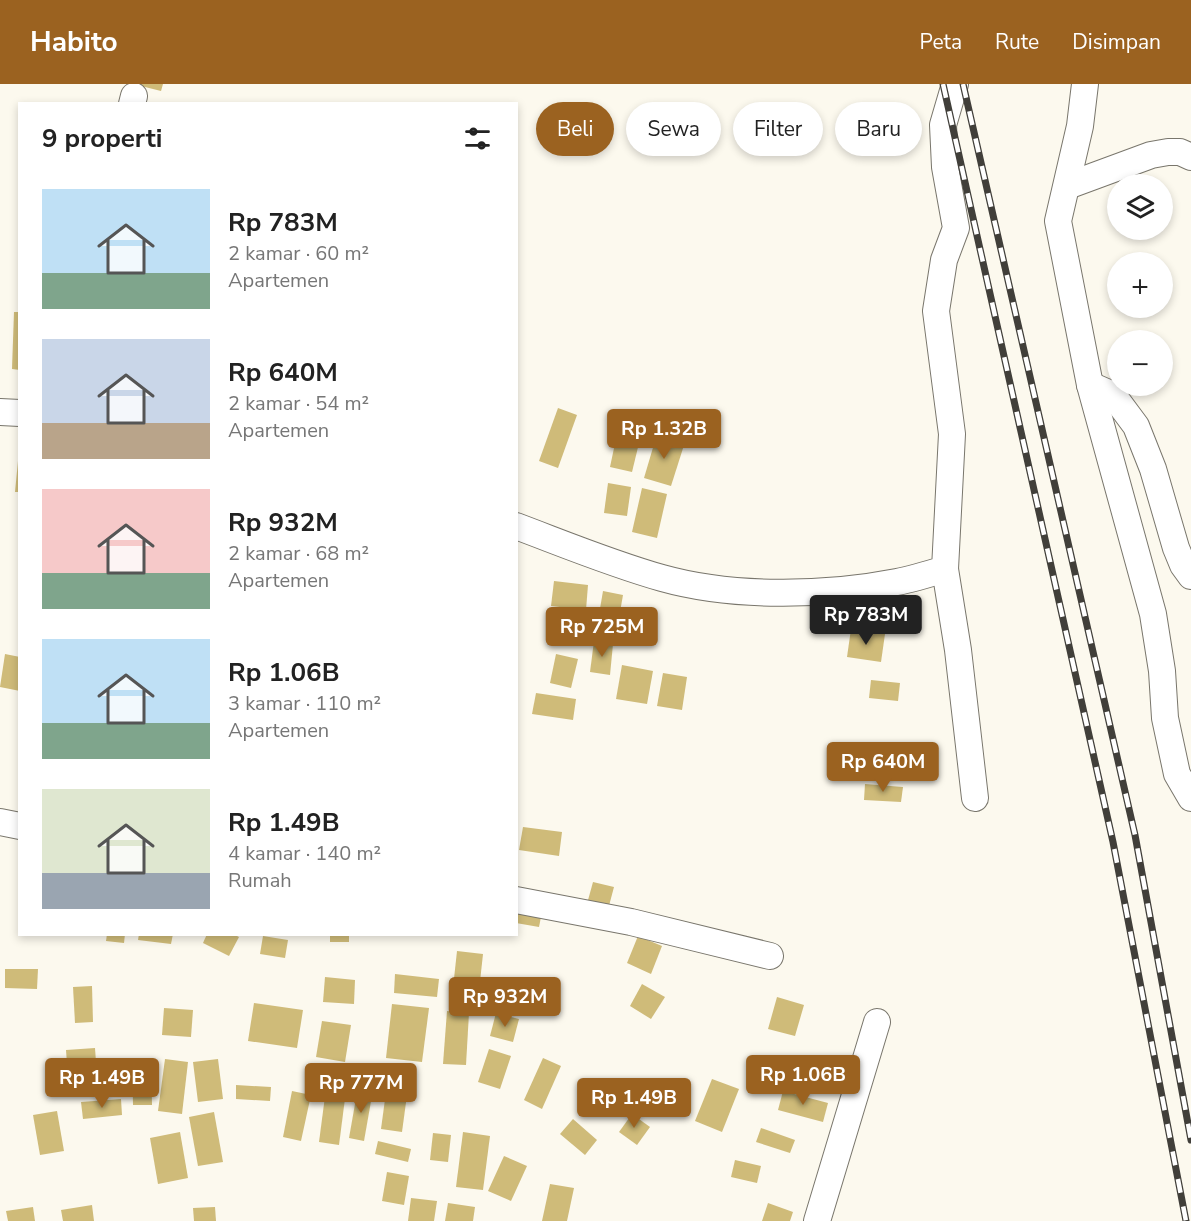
<!DOCTYPE html>
<html lang="id">
<head>
<meta charset="utf-8">
<style>
  :root { --surface:#fff; --page:#f6f6f6; --text:#222; --muted:#767676; --accent:#9b6220 }
  body { margin:0; font-family:"Nunito Sans",sans-serif; background:var(--page); color:var(--text); height:100vh; display:flex; flex-direction:column; font-size:22px; white-space:nowrap }
  * { box-sizing:border-box; margin:0 }
  p { font-size:20px; color:var(--muted) }
  .icon { flex:none; width:33px; height:33px; fill:none; stroke:currentColor; stroke-width:2; stroke-linecap:round; stroke-linejoin:round }
  .map { position:relative; flex:1; overflow:hidden }
  .details { position:absolute; left:18px; top:18px; width:500px; height:834px; display:flex; flex-direction:column; background:var(--surface); border-radius:0px; box-shadow:0 3px 9px #0003 }
  .details>* { flex:none }
  .top-card { position:absolute; left:536px; top:18px; width:566px; height:54px; display:flex; gap:12px }
  .fabs { position:absolute; left:1107px; top:90px; display:grid; gap:12px }
  .fabs a { display:grid; place-items:center; width:66px; height:66px; border-radius:50%; background:var(--surface); box-shadow:0 3px 9px #0003; font-size:30px }
  .price { position:absolute; translate:-50% -51px; padding:0 14px; border-radius:6px; background:var(--accent); color:#fff; font-size:20px; line-height:39px; filter:drop-shadow(0 2px 3px #0008) }
  .price::after { content:''; position:absolute; left:50%; top:36px; width:18px; height:14px; margin-left:-9px; background:inherit; clip-path:polygon(0 0,100% 0,50% 100%) }
  .price.current { background:#222; color:#fff }
  ul { padding:0; list-style:none }
  li { display:flex; align-items:center; gap:18px; height:150px; padding:0 24px }
  li span { display:grid; place-items:center; flex:none; width:168px; height:120px; border-radius:0px; color:#555 }
  li>.icon { margin-inline-start:auto }
  span .icon { width:72px; height:72px; fill:#fffc; stroke-width:1 }
  li b { font-size:26px }
  h2 { display:flex; justify-content:space-between; align-items:center; height:72px; padding:0 24px; font-size:26px }
  .tag { padding:0 21px; border-radius:27px; background:var(--surface); box-shadow:0 3px 9px #0003; font-size:21px; line-height:54px }
  .tag.current { background:var(--accent); color:#fff }
  header { display:flex; align-items:center; gap:36px; box-sizing:border-box; height:84px; padding:0 30px; background:var(--accent); color:#fff }
  header strong { font-size:28px }
  nav { display:flex; gap:33px; margin-inline-start:auto; font-size:21px }
  .map>svg:first-child { display:block }
</style>
</head>
<body>
<header>
<strong>Habito</strong>
<nav><a>Peta</a><a>Rute</a><a>Disimpan</a></nav>
</header>
<div class="map">
<svg width="1191" height="1137" viewBox="0 0 1191 1137">
  <rect width="100%" height="100%" fill="#fcf9ee"/>
  <g fill="#cfbb79">
    <path d="M133,0H163L161,7Z"/>
    <path d="M14,228H20V286L12,285Z"/>
    <path d="M558,324L577,331L558,384L539,377Z"/>
    <path d="M617,350L640,355L632,388L610,383Z"/>
    <path d="M657,350L685,358L671,402L644,394Z"/>
    <path d="M18,377L20,378V408H15Z"/>
    <path d="M608,399L631,403L627,432L604,429Z"/>
    <path d="M642,404L667,410L657,454L632,448Z"/>
    <path d="M554,497L588,501L586,526L551,522Z"/>
    <path d="M603,507L623,511L617,545L597,542Z"/>
    <path d="M851,545L885,550L881,578L847,573Z"/>
    <path d="M594,557L613,560L610,591L590,588Z"/>
    <path d="M5,570L20,573V607L0,603Z"/>
    <path d="M556,570L578,575L571,604L550,599Z"/>
    <path d="M622,581L653,587L647,620L616,615Z"/>
    <path d="M663,589L687,593L682,626L657,622Z"/>
    <path d="M871,596L900,599L898,617L869,614Z"/>
    <path d="M536,609L576,615L573,636L532,630Z"/>
    <path d="M865,700L903,703L901,718L864,716Z"/>
    <path d="M523,743L562,748L559,772L519,766Z"/>
    <path d="M593,798L614,803L606,833L585,827Z"/>
    <path d="M516,823L542,828L539,843L516,839Z"/>
    <path d="M107,850H125L124,859L106,857Z"/>
    <path d="M139,850H173L171,860L138,856Z"/>
    <path d="M207,850H233L239,853L229,872L203,859Z"/>
    <rect x="330" y="850" width="19" height="8"/>
    <path d="M263,852L288,856L285,874L260,870Z"/>
    <path d="M638,852L662,862L651,890L627,879Z"/>
    <path d="M457,867L483,870L478,916L452,913Z"/>
    <path d="M5,885H38L37,905L5,904Z"/>
    <path d="M395,890L439,895L437,913L394,909Z"/>
    <path d="M325,893L355,896L354,920L323,918Z"/>
    <path d="M642,900L665,913L651,935L630,922Z"/>
    <path d="M92,902L93,938L75,939L73,903Z"/>
    <path d="M777,913L804,921L795,952L768,945Z"/>
    <path d="M254,919L303,926L297,964L248,957Z"/>
    <path d="M392,920L429,924L422,978L386,974Z"/>
    <path d="M164,924L193,926L191,953L162,951Z"/>
    <path d="M447,927L469,929L466,981L443,980Z"/>
    <path d="M496,929L519,935L513,958L490,952Z"/>
    <path d="M322,937L351,941L345,978L316,973Z"/>
    <path d="M95,964L98,1006L69,1008L66,966Z"/>
    <path d="M489,965L511,972L500,1005L478,998Z"/>
    <path d="M543,974L561,982L542,1025L524,1016Z"/>
    <path d="M132,975H151L152,1021H133Z"/>
    <path d="M165,975L188,978L182,1030L158,1027Z"/>
    <path d="M218,975L223,1015L198,1018L193,978Z"/>
    <path d="M712,995L739,1005L722,1048L695,1037Z"/>
    <path d="M327,997L347,999L339,1061L319,1058Z"/>
    <path d="M236,1001L271,1003L270,1017L236,1015Z"/>
    <path d="M358,1003L373,1006L364,1057L349,1054Z"/>
    <path d="M292,1007L311,1011L301,1057L283,1053Z"/>
    <path d="M783,1007L828,1019L823,1038L778,1026Z"/>
    <path d="M386,1008L407,1011L402,1048L381,1045Z"/>
    <path d="M121,1015L122,1031L83,1035L81,1018Z"/>
    <path d="M57,1027L64,1067L40,1071L33,1031Z"/>
    <path d="M214,1028L223,1078L198,1082L189,1033Z"/>
    <path d="M632,1030L650,1043L637,1061L619,1048Z"/>
    <path d="M573,1035L597,1056L585,1071L560,1050Z"/>
    <path d="M761,1044L795,1056L790,1069L756,1058Z"/>
    <path d="M180,1048L188,1094L158,1100L150,1054Z"/>
    <path d="M463,1048L490,1052L483,1106L456,1103Z"/>
    <path d="M433,1049L451,1051L448,1078L430,1076Z"/>
    <path d="M378,1057L411,1065L408,1078L375,1070Z"/>
    <path d="M504,1072L527,1082L511,1117L488,1107Z"/>
    <path d="M735,1076L761,1082L757,1099L731,1093Z"/>
    <path d="M387,1088L409,1092L404,1121L382,1117Z"/>
    <path d="M550,1100L574,1104L567,1137H542Z"/>
    <path d="M411,1114L437,1117L434,1137H408Z"/>
    <path d="M448,1119L475,1123L473,1137H445Z"/>
    <path d="M768,1119L793,1128L790,1137H762Z"/>
    <path d="M92,1121L94,1137H63L61,1126Z"/>
    <path d="M33,1123L35,1137H8L6,1127Z"/>
    <path d="M215,1123L216,1137H194L193,1124Z"/>
  </g>
  <g fill="none" stroke-linecap="round" stroke-linejoin="round">
    <defs>
      <g id="minor">
        <path d="M1085,0L1080,42L1058,137L1090,301L1153,530L1162,587L1165,634L1177,690L1191,714"/>
        <path d="M132,20L134,12"/>
        <path d="M1067,102L1151,71L1168,68H1180L1191,73"/>
        <path d="M1090,301L1113,311L1136,342L1153,385L1176,464L1183,481L1191,492"/>
        <path d="M0,328L20,329"/>
        <path d="M516,442C564,460 612,480 662,494C733,514 825,512 897,498C913,495 929,490 945,485L952,350L936,227L944,176L956,144L945,83L943,41L955,0"/>
        <path d="M945,485L958,566L975,714"/>
        <path d="M0,738L20,742"/>
        <path d="M516,816L631,838L770,872"/>
        <path d="M817,1137L877,938"/>
      </g>
    </defs>
    <use href="#minor" stroke="#79766c" stroke-width="28"/>
    <use href="#minor" stroke="#fff" stroke-width="26"/>
    <defs>
      <g id="rail">
        <path d="M943,0L1113,758L1186,1137"/>
        <path d="M963,0L1135,751L1191,1056"/>
      </g>
    </defs>
    <use href="#rail" stroke="#413f3a" stroke-width="7"/>
    <use href="#rail" stroke="#fff" stroke-width="4.5" stroke-dasharray="14" stroke-linecap="butt"/>
  </g>
</svg>
<div class="fabs">
<a><svg class="icon" aria-label="layers" viewBox="0 0 24 24"><path d="M12 4l9 5-9 5-9-5zM3 14l9 5 9-5"/></svg></a>
<a>+</a>
<a>−</a>
</div>
<b class="price" style="left:664px;top:376px">Rp 1.32B</b>
<b class="price current" style="left:866px;top:562px">Rp 783M</b>
<b class="price" style="left:602px;top:574px">Rp 725M</b>
<b class="price" style="left:883px;top:709px">Rp 640M</b>
<b class="price" style="left:505px;top:944px">Rp 932M</b>
<b class="price" style="left:803px;top:1022px">Rp 1.06B</b>
<b class="price" style="left:102px;top:1025px">Rp 1.49B</b>
<b class="price" style="left:361px;top:1030px">Rp 777M</b>
<b class="price" style="left:634px;top:1045px">Rp 1.49B</b>
<div class="top-card">
<a class="tag current">Beli</a>
<a class="tag">Sewa</a>
<a class="tag">Filter</a>
<a class="tag">Baru</a>
</div>
<section class="details">
<h2>9 properti<svg class="icon" aria-label="filters" viewBox="0 0 24 24"><path d="M4 7h16M4 17h16"/><circle cx="9" cy="7" r="2"/><circle cx="15" cy="17" r="2"/></svg></h2>
<ul>
<li><span style="background:linear-gradient(#bfe0f5 70%,#7fa58c 0)"><svg class="icon" aria-label="home" viewBox="0 0 24 24"><path d="M3 11l9-7 9 7M6 9v11h12V9"/></svg></span><div><b>Rp 783M</b><p>2 kamar · 60 m²</p><p>Apartemen</p></div></li>
<li><span style="background:linear-gradient(#c9d6e8 70%,#b9a48a 0)"><svg class="icon" aria-label="home" viewBox="0 0 24 24"><path d="M3 11l9-7 9 7M6 9v11h12V9"/></svg></span><div><b>Rp 640M</b><p>2 kamar · 54 m²</p><p>Apartemen</p></div></li>
<li><span style="background:linear-gradient(#f6c9c9 70%,#7fa58c 0)"><svg class="icon" aria-label="home" viewBox="0 0 24 24"><path d="M3 11l9-7 9 7M6 9v11h12V9"/></svg></span><div><b>Rp 932M</b><p>2 kamar · 68 m²</p><p>Apartemen</p></div></li>
<li><span style="background:linear-gradient(#bfe0f5 70%,#7fa58c 0)"><svg class="icon" aria-label="home" viewBox="0 0 24 24"><path d="M3 11l9-7 9 7M6 9v11h12V9"/></svg></span><div><b>Rp 1.06B</b><p>3 kamar · 110 m²</p><p>Apartemen</p></div></li>
<li><span style="background:linear-gradient(#dfe7d0 70%,#9aa5b1 0)"><svg class="icon" aria-label="home" viewBox="0 0 24 24"><path d="M3 11l9-7 9 7M6 9v11h12V9"/></svg></span><div><b>Rp 1.49B</b><p>4 kamar · 140 m²</p><p>Rumah</p></div></li>
</ul>
</section>
</div>
</body>
</html>
